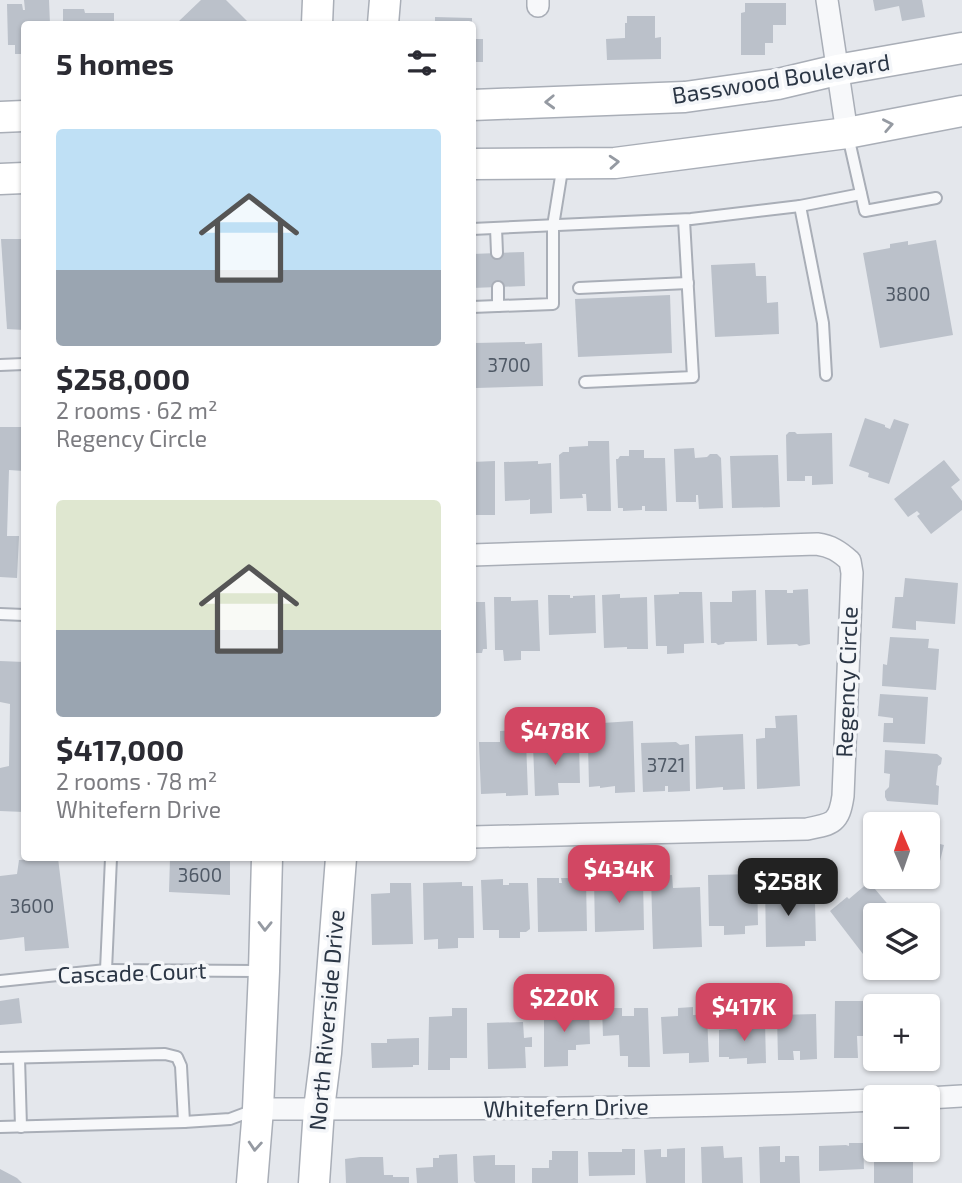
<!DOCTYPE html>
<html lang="en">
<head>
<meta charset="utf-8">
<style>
  :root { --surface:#fff; --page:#f7f7f7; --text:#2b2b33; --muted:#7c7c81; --accent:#d24763 }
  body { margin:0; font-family:"Exo 2",sans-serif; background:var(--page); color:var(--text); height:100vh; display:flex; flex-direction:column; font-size:26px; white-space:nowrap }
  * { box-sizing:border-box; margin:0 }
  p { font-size:23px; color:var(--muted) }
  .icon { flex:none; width:38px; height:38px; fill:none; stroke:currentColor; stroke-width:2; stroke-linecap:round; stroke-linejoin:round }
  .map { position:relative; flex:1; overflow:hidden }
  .panel { position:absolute; left:21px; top:21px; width:455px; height:840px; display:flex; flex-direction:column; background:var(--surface); border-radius:7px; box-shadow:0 2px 5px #0004 }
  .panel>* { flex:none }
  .needle { width:46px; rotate:358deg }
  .buttons { position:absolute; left:863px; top:812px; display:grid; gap:14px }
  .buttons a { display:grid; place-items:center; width:77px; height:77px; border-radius:7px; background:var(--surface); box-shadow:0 2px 5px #0004; font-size:35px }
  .price { position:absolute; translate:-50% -60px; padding:0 16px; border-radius:14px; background:var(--accent); color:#fff; font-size:23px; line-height:46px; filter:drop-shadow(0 2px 4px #0008) }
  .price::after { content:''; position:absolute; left:50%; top:42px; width:21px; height:16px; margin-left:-10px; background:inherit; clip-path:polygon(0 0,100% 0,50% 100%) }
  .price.selected { background:#222; color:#fff }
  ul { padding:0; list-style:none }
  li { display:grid; align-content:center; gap:14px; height:371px; padding:0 35px }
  li span { display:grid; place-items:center; height:217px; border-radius:7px; color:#555 }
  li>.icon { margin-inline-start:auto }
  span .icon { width:126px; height:126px; fill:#fffc; stroke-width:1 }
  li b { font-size:30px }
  h2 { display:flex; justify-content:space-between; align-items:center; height:84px; padding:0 35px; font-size:30px }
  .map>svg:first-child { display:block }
</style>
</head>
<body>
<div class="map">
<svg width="962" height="1183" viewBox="0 0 962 1183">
  <rect width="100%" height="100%" fill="#e4e7ec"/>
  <g fill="#bbc1ca">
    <path d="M24,0H49L50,24H24V54H15V45H8L7,4H22L23,10H25Z"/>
    <path d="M201,0H226L250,24H180L178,22Z"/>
    <path d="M873,0H922L925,17L902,21L899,6L875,11Z"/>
    <path d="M745,3H786V25H773V43H765V55H741V13L745,12Z"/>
    <path d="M63,9H84L85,13H114V24H63Z"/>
    <path d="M627,16H655V38L661,37V59L607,60L606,39L625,38V23H627Z"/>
    <path d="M435,17L472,18V24H435Z"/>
    <rect x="472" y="39" width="11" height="23"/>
    <path d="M1,239H24V330L7,329Z"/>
    <path d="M936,240L953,335L880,348L863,253L890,248V244L908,241V245Z"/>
    <path d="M524,252L525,286L472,288V254Z"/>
    <path d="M755,263L756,276H766L767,303L778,302L779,334L715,337L711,265Z"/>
    <path d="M670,295L672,353L578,357L575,299Z"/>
    <path d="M525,342V344L542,343L543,386L476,388L475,343Z"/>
    <path d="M865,418L885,425V427L890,429L894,419L909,424L889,484L868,477L869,473L849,466Z"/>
    <path d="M0,427H24L23,471L9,470L7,536H19L17,578L0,577Z"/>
    <path d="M789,432H795L797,434L832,433L833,484L812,485V476H805V481H787L786,435Z"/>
    <path d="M588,441H609L611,511H587L586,494H582L583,498L560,499L559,455L563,452H569V447L588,446Z"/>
    <path d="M694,448L695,458L707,457L710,454H717L721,458L723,508L699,509L698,495H696V502H676L674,449Z"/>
    <path d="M629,450H644V458H665L667,511H645V506H642V510L623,511V508H618L616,459H618L620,456H629Z"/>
    <path d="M778,455L780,507L732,508L730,456Z"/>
    <path d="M944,460L960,480L951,487L962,501V510L931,534L917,516L920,514L917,511L908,517L894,499Z"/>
    <path d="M495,461V515H476V513H472V462Z"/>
    <path d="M538,461V464L551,463L552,513L530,514V499L528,500L505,501L504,462Z"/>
    <path d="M905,578L958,583L955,624L916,621V630L892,628L895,597H903Z"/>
    <path d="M808,589L810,644L799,646L797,644L767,645L765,590H787V593H793V590Z"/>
    <path d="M756,590L757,641L725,642L724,644L718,645L716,643H711L710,602H732V591Z"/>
    <path d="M679,592H702L704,643L684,644V653L667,654V646H656L654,595L679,594Z"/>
    <path d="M620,594V598L647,597L648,649H627V647L604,648L602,595Z"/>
    <path d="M548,595H570V598H573V596L595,595L596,633L549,635Z"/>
    <path d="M494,597H511V601L538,600L540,651H521V660L504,661L503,650H495Z"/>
    <path d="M472,602H485L487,649H483L482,653H476L472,650Z"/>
    <path d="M890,637L929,639L928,648L939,649L936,690L882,686L883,664L887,665Z"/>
    <path d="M0,661L24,662V812L0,811V768L9,766L10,704L0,702Z"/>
    <path d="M880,694L928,697L925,744L883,742L884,723H893V718L878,716Z"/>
    <path d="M797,715L800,786L757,789L756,739L765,738V728H776L775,716Z"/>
    <path d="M633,721L635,792L615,793V786L600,788V786L589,787L588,744H583V736H587V724Z"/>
    <path d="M521,730V741L526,740L528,795L506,796V793L481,794L479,742H500V731Z"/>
    <path d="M743,734L745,789L723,790V787L696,789L695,736Z"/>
    <path d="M563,742L579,743L580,783H558L559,795L535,796L533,745L561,744Z"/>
    <path d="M676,742L680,745L689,744L690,791L668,792V786H665V791L643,792L641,743Z"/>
    <path d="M885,750L937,754L942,758L941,764L938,766L936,785L939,786L938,805L887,801L885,797V791L889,787L890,774L884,773Z"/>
    <path d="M902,815L921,819L920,824H900Z"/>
    <path d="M928,841L944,845L937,873L938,876L933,889L893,880L894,877H928Z"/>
    <path d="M58,858L69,948L25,951L24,937L0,940V876L17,874L19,860Z"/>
    <path d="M170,858H230V895L169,892Z"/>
    <path d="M757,874L758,925L745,926V934L724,935V926H709L708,875Z"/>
    <path d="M672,875L673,888L700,887L702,947L653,949L651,876Z"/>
    <path d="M617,877V879H643L644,930L595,932L594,878Z"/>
    <path d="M537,878H559V883H562L561,878H581V880H586L587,931L538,932Z"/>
    <path d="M503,879V885H509V883H528L530,929L526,932H520V938H499V930H483L481,880Z"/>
    <path d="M788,881V900H805V903H815L816,941H805V946L766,947L765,882Z"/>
    <path d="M462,882V886H473L474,938H458V948L438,949V939L424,940L423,883Z"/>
    <path d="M869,882L897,915H875V945L863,954L830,911L847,897L849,899Z"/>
    <path d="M390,883H411L413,944L372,945L371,894L390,893Z"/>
    <path d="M19,998L22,1023L0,1025V1001Z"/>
    <path d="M835,1001H873V1036H857L858,1058H834Z"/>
    <path d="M693,1007V1015H707L709,1062L689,1063V1053L663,1054L661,1017L678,1016V1008Z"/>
    <path d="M452,1008H467V1058H450V1070H428L429,1017L452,1016Z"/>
    <path d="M544,1008H589L590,1044L576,1045V1050H568V1066L544,1067Z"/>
    <path d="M602,1008H622V1016H634V1008H648L650,1067H628V1056H620L619,1035L603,1036Z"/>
    <path d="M939,1009V1056L928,1057V1010Z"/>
    <path d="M816,1014L817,1059L800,1060V1051H793L794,1060H778L777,1015Z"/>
    <path d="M523,1022L524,1038L532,1037V1047H525L526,1068L488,1069L487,1023Z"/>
    <path d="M765,1022L766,1063L747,1064V1058L729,1059V1057H719V1030L750,1027V1023Z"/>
    <path d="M419,1038V1065H413V1067L372,1068L371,1043H387V1039Z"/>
    <path d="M872,1141H875V1150H913V1183H874V1160H872Z"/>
    <path d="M849,1143H863L864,1169L819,1171V1146L846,1145L849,1146Z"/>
    <path d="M723,1146L724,1158L742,1157L743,1183H702L701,1147Z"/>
    <path d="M780,1146V1162H785V1156H799L800,1183H760L759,1147Z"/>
    <path d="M685,1148V1183H646L644,1150L661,1149V1157H667V1149Z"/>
    <path d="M622,1149H635V1175L589,1176L588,1152H622Z"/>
    <path d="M552,1151H578V1183H532V1168H549V1160H552Z"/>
    <path d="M457,1154L458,1183H417L416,1168L433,1167V1158H439V1155Z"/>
    <path d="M495,1155V1165H515V1183H476L474,1181L473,1156Z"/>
    <path d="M360,1157H383L384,1175H393V1177H409V1183H346L345,1159Z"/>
    <path d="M0,1169L17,1178L22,1183H0Z"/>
  </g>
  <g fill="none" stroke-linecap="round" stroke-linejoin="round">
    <defs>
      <g id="lane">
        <path d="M848,136L865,211L936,198"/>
        <path d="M800,206L823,323L826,375"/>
        <path d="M496,228L497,253"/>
        <path d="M472,229L691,219L800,206L861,194"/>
        <path d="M498,287V306"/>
        <path d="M579,288L688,283"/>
        <path d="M472,307L553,304V226L563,164"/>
        <path d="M0,365L24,364"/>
        <path d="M585,382L693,377L684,220"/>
        <path d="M0,614L24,615"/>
        <path d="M106,970L111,858"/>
        <path d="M0,981L106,970L261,971"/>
        <path d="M0,1058L165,1054L177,1057L181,1066L184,1122"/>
        <path d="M19,1058L21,1127"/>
        <path d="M0,1127L184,1122L230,1119L254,1110"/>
      </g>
      <g id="street">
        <path d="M827,0L847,133"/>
        <path d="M538,6V0"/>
        <path d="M472,555L817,544C831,546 839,551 850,561L852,573L843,796C839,823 833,824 807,829L472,837"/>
        <path d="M928,1098L962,1096"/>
        <path d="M258,1109C463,1109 669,1109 875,1100"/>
      </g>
      <g id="secondary">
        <path d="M317,24L318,0"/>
        <path d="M383,24L385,0"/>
        <path d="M472,105L685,97L778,84L837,70L962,48"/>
        <path d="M0,117L24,116"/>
        <path d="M472,164L615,163L847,133L962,111"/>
        <path d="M0,179L24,178"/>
        <path d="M252,1183L258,1109L264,971L267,858"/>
        <path d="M314,1183L319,1109L326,1053L341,858"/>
      </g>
    </defs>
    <use href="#lane" stroke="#a9aeb7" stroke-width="14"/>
    <use href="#street" stroke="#a9aeb7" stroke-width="24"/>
    <use href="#secondary" stroke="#a9aeb7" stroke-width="33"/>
    <use href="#lane" stroke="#f7f8fa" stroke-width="10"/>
    <use href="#street" stroke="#f7f8fa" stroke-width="21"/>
    <use href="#secondary" stroke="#fff" stroke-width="30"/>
  </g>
  <defs><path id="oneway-chevron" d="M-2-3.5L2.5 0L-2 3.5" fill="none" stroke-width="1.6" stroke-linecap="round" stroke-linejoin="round" transform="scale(1.75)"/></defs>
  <g stroke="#959aa2">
    <use href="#oneway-chevron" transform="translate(550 102) rotate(178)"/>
    <use href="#oneway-chevron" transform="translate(888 125) rotate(-11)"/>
    <use href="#oneway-chevron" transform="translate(614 162) rotate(-4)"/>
    <use href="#oneway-chevron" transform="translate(265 926) rotate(91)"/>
    <use href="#oneway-chevron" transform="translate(255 1146) rotate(94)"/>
  </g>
  <g text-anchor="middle" stroke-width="7" stroke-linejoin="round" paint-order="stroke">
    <g font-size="19" fill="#4f5966">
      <text x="908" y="301">3800</text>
      <text x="509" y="372">3700</text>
      <text x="666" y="772">3721</text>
      <text x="200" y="882">3600</text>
      <text x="32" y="913">3600</text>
    </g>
    <g font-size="23" fill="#2b3645" stroke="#f4f6f9">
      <text transform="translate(781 79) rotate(-9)" y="8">Basswood Boulevard</text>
      <text transform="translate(847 682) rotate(-88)" y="8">Regency Circle</text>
      <text transform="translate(132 973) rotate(-2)" y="8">Cascade Court</text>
      <text transform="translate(327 1020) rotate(-85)" y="8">North Riverside Drive</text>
      <text transform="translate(566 1108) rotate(-1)" y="8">Whitefern Drive</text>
    </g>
  </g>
</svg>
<div class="buttons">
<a><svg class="needle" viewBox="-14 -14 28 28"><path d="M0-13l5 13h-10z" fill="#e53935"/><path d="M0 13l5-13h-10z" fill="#7c7c81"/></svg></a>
<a><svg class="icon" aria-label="layers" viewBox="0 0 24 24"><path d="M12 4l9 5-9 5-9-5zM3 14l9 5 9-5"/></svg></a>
<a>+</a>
<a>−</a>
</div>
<b class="price" style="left:555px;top:767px">$478K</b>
<b class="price" style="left:619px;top:905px">$434K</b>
<b class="price selected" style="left:788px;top:918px">$258K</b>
<b class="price" style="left:564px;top:1034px">$220K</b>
<b class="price" style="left:744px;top:1043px">$417K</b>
<section class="panel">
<h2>5 homes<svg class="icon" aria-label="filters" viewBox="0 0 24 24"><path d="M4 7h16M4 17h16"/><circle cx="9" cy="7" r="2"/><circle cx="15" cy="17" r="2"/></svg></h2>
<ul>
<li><span style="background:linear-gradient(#bfe0f5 65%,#9aa5b1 0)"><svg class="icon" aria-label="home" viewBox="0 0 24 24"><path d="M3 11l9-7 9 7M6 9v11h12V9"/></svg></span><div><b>$258,000</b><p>2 rooms · 62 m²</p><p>Regency Circle</p></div></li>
<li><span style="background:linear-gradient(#dfe7d0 60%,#9aa5b1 0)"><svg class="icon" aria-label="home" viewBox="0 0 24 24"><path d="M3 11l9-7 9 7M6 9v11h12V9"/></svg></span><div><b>$417,000</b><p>2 rooms · 78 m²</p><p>Whitefern Drive</p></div></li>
</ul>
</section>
</div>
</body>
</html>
